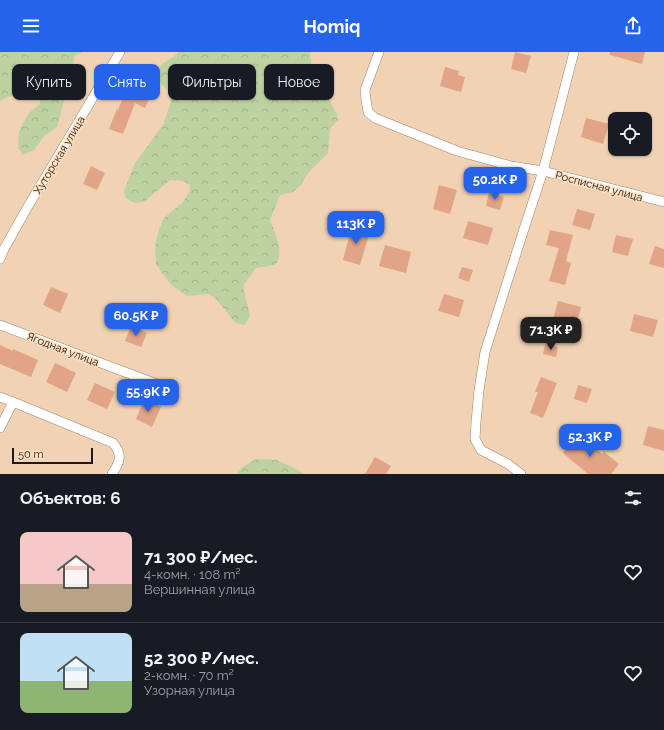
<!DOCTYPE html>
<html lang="ru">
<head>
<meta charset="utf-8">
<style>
  :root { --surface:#171b24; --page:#242831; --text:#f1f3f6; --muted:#9ea1a6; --line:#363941; --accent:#2563eb }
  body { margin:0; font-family:Raleway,sans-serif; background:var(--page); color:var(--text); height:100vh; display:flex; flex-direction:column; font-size:15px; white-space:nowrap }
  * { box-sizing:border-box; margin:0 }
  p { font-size:13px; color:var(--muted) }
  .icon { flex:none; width:22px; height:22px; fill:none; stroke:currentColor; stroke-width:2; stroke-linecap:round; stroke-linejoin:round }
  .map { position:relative; height:422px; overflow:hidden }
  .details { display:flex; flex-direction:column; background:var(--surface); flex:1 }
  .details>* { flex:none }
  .top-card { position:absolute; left:12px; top:12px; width:400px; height:36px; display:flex; gap:8px }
  .buttons { position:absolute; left:608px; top:60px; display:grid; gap:8px }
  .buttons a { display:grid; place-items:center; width:44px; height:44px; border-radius:8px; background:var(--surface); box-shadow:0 1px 3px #0004; font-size:20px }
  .scale { position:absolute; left:12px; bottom:10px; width:81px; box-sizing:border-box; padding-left:4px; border:2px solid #22170c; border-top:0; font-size:11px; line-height:14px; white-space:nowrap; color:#22170c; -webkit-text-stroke:3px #ffdfc1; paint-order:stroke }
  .price { position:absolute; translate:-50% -34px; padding:0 9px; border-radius:8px; background:var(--accent); color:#fff; font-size:13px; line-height:26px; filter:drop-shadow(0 1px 2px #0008) }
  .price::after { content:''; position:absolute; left:50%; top:24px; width:12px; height:9px; margin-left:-6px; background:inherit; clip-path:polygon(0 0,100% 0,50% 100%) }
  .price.current { background:#222; color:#fff }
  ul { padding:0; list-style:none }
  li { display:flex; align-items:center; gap:12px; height:100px; padding:0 20px }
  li+li { border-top:1px solid var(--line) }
  li span { display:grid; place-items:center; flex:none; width:112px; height:80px; border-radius:8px; color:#555 }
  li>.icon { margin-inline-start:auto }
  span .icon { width:48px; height:48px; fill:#fffc; stroke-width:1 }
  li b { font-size:17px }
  h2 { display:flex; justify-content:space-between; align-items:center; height:48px; padding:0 20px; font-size:17px }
  .tag { padding:0 14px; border-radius:8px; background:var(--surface); box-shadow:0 1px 3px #0004; font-size:14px; line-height:36px }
  .tag.current { background:var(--accent); color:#fff }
  header { display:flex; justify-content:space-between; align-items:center; height:52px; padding:0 20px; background:var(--accent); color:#fff; font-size:18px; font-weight:700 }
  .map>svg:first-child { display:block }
</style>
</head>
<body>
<header><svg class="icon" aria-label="menu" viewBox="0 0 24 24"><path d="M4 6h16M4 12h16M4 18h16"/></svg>Homiq<svg class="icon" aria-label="share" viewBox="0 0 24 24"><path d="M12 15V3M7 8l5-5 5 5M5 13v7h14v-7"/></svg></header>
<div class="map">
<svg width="664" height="422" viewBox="0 0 664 422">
  <defs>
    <pattern id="forest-crowns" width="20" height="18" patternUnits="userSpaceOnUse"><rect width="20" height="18" fill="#bed2a1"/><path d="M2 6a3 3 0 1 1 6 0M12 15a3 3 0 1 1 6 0" fill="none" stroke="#a3b489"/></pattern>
  </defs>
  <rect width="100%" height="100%" fill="#f1d2b4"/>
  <g fill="url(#forest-crowns)">
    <path d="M0,0H83L74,4L72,25L64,49L57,75L44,84L34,98L23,103L18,96L19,79L29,61L40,52V24L28,15L17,41L0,49Z"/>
    <path d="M179,0H310L312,17L337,62L338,68L330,77L328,101L308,121L301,133L293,140L280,143L270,168C274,178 283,198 278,208C278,209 275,213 275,213L256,216L243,234L250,264L247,270L244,273L240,272L235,270L215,246L209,242L187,244L171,233L156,212L155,194L159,177L164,166L183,150L190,139V133L183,129L170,128L145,149L134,151L126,146L124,139L135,111L163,73L171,50L168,39L158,28L157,20L159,14L173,5Z"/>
    <path d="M256,407L277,408L296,417L305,422H236L243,415Z"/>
  </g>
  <g fill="#e2a487">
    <path d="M515,0L531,4L526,21L511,17Z"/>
    <path d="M610,0H645L642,12L610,3Z"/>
    <path d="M445,15L459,19L458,23L465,25L461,40L440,34Z"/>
    <path d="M128,34L151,43L145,56L135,51L123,82L109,77L117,57L118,58Z"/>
    <path d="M586,66L609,72L603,92L581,85Z"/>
    <path d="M91,114L105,121L97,138L83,132Z"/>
    <path d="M439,133L457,138L450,162L433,157Z"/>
    <path d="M489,141L504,145L500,158L486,154Z"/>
    <path d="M577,157L595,162L590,178L572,173Z"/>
    <path d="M468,169L493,176L488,193L463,186Z"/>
    <path d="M352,174L370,179L360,213L343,208Z"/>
    <path d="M550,178L573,183L566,209L571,211L565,233L549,229L559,196L546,193Z"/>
    <path d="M616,183L633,187L628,204L612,200Z"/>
    <path d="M385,193L411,200L406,221L379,214Z"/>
    <path d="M655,194L664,197V216L649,212Z"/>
    <path d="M462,215L473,218L469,230L458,226Z"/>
    <path d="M51,235L68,242L60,261L43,253Z"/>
    <path d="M444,242L464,248L459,265L438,259Z"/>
    <path d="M558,249L581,255L575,277L552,271Z"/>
    <path d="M634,262L658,268L653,285L630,279Z"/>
    <path d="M131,274L147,281L141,295L125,289Z"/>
    <path d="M0,293L13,299V297L38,308L31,325L0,312Z"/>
    <path d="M545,293L558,295L556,305L543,302Z"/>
    <path d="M55,311L76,321L67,340L46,330Z"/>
    <path d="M541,325L557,331L543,366L530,361L538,340H535Z"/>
    <path d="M95,331L115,340L107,357L87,348Z"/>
    <path d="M578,333L592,337L587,351L574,347Z"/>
    <path d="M144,348L161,355L152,375L136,367Z"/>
    <path d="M648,374L664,378V399L643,393Z"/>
    <path d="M578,382L602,402L604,400L619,412L611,422H588L563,401Z"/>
    <path d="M375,405L391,414L386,422H365Z"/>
  </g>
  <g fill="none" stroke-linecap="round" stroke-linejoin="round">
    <defs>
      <g id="minor">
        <path d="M379,0L365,38L366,48L368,60L375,66L457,99L511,114L543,119L664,150"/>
        <path d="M0,207L4,197L27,156L120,0"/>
        <path d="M0,273L170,337"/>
        <path d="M0,345L13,350L0,376"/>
        <path d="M13,350L113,391C123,403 120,410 112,422"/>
        <path d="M521,422L508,412L481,398L475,387L476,370L479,338L485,300L523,180L543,119L574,0"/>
      </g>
    </defs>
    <use href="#minor" stroke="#a08468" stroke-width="10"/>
    <use href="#minor" stroke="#fff" stroke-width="9"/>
  </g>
  <g text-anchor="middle" stroke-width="3" stroke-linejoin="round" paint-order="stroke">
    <g font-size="11" fill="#22170c" stroke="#ffdfc1">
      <text transform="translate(59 103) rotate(-59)" y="4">Хуторская улица</text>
      <text transform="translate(599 134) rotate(15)" y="4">Росписная улица</text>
      <text transform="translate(63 297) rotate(21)" y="4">Ягодная улица</text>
    </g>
  </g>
</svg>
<div class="buttons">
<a><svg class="icon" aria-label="locate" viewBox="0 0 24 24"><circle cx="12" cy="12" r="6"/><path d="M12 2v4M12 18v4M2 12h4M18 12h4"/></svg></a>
</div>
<div class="scale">50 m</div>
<b class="price" style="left:495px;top:149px">50.2K ₽</b>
<b class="price" style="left:356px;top:193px">113K ₽</b>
<b class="price" style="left:136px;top:285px">60.5K ₽</b>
<b class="price current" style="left:551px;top:299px">71.3K ₽</b>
<b class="price" style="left:148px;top:361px">55.9K ₽</b>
<b class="price" style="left:590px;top:406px">52.3K ₽</b>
<div class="top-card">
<a class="tag">Купить</a>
<a class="tag current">Снять</a>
<a class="tag">Фильтры</a>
<a class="tag">Новое</a>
</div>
</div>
<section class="details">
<h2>Объектов: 6<svg class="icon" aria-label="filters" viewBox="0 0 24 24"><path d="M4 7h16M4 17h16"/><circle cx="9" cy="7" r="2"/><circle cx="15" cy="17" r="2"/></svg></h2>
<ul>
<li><span style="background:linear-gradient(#f6c9c9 65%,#b9a48a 0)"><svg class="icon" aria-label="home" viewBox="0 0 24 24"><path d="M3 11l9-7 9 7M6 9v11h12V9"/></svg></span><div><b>71 300 ₽/мес.</b><p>4-комн. · 108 m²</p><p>Вершинная улица</p></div><svg class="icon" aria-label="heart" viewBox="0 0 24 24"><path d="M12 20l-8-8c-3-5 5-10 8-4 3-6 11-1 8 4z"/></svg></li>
<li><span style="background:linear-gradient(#bfe0f5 60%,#8fb573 0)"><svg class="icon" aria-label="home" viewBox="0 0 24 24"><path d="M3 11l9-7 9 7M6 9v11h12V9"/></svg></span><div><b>52 300 ₽/мес.</b><p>2-комн. · 70 m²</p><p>Узорная улица</p></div><svg class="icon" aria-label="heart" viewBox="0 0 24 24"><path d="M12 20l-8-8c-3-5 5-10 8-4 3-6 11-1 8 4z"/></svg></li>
</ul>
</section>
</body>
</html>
